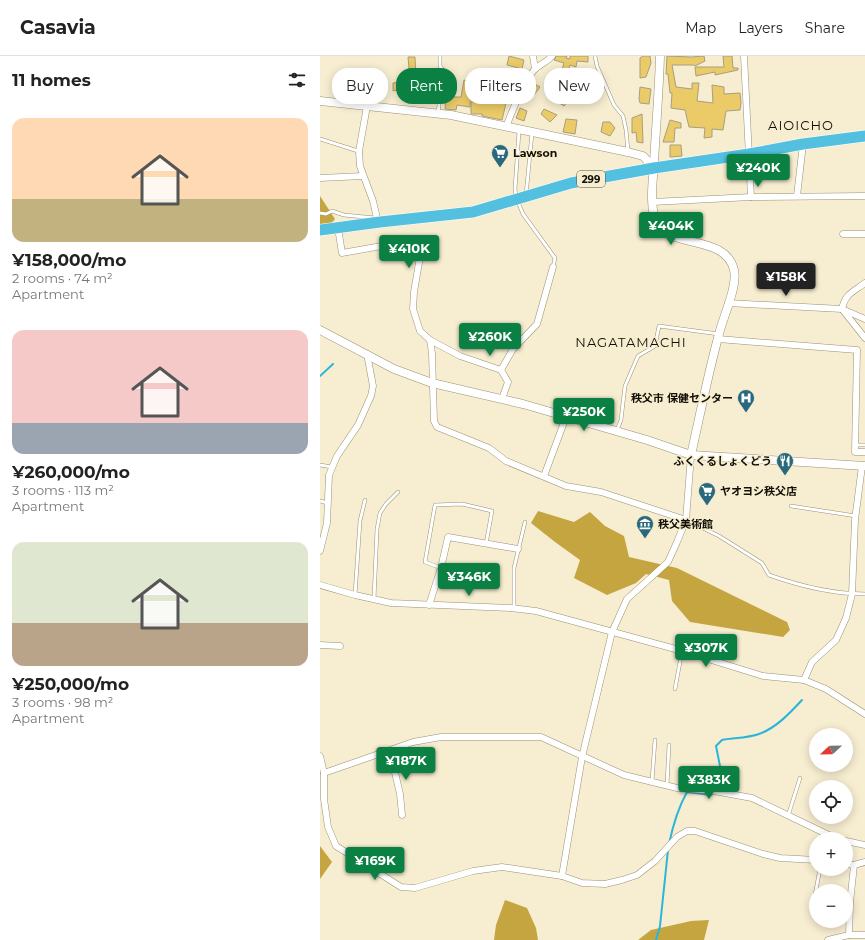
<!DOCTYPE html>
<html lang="en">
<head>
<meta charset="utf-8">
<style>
  :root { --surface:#fff; --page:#f6f6f6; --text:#222; --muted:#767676; --line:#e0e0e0; --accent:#0b8043 }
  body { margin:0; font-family:Montserrat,"Noto Sans JP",sans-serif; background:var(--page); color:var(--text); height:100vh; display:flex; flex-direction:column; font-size:15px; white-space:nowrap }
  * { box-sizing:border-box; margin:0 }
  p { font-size:13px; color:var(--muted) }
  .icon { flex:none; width:22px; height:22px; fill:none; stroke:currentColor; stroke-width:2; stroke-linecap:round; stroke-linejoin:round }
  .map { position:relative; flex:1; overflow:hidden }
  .side { display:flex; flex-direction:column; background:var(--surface); width:320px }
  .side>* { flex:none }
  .banner { position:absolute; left:12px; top:12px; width:380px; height:36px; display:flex; gap:8px }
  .needle { width:26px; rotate:248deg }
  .controls { position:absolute; left:489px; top:672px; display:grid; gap:8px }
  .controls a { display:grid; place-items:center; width:44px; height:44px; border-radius:50%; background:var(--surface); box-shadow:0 2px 10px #0003; font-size:20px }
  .price { position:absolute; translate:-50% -34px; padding:0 9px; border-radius:4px; background:var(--accent); color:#fff; font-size:13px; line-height:26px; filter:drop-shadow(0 1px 2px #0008) }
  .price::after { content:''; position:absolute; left:50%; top:24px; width:12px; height:9px; margin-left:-6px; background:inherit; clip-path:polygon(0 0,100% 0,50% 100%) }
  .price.active { background:#222; color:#fff }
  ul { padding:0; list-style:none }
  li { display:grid; align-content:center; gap:8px; height:212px; padding:0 12px }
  li span { display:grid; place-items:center; height:124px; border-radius:12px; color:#555 }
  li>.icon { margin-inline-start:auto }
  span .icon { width:72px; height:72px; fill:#fffc; stroke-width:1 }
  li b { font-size:17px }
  h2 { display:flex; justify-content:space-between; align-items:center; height:48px; padding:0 12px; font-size:17px }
  .chip { padding:0 14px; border-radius:16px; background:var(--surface); box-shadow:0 2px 10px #0003; font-size:14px; line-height:36px }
  .chip.active { background:var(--accent); color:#fff }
  header { display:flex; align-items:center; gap:24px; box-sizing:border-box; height:56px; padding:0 20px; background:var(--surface); border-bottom:1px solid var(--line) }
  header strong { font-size:19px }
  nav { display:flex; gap:22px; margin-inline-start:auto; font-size:14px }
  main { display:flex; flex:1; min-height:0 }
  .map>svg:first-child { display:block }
</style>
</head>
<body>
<header>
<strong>Casavia</strong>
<nav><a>Map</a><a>Layers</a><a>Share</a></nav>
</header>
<main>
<section class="side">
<h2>11 homes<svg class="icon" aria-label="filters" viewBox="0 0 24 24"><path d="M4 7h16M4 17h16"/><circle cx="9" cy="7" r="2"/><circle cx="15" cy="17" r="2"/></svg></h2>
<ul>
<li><span style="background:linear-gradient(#ffd9b3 65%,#c2b280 0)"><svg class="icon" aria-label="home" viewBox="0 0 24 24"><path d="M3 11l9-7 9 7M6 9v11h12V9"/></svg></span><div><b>¥158,000/mo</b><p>2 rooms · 74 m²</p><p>Apartment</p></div></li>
<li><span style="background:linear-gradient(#f6c9c9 75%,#9aa5b1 0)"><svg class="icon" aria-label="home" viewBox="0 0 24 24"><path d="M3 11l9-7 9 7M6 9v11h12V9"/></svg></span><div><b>¥260,000/mo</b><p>3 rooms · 113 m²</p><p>Apartment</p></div></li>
<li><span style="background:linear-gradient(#dfe7d0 65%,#b9a48a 0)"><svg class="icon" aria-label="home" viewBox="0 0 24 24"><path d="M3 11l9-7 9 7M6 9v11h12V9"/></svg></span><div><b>¥250,000/mo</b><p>3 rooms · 98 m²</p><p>Apartment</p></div></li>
</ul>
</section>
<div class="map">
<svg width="545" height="884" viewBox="0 0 545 884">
  <rect width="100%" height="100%" fill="#f7edd0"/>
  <g fill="#c5a540">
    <path d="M0,140L15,163L0,180Z"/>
    <path d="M218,455L254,466L270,456L285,470L304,480L309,501L357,512L467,566L470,574L463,581L370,566L352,545L349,524L326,518L316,527L287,539L254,522L260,504L235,486L211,467Z"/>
    <path d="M0,790L12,806L0,823Z"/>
    <path d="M185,844L207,852L216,872L218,884H174L176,869Z"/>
    <path d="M389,864L384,884H318L331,874L371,865Z"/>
  </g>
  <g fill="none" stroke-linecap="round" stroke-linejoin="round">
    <g stroke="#2ab5db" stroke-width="2">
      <path d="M0,320L13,308"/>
      <path d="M349,788C353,769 358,752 367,736L391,739L398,729L400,710L396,690L402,684C413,682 428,682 439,678C456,672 470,657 482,644"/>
      <path d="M336,884L340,870L348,794"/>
    </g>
  </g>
  <g fill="#ebca68" stroke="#a79e83">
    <path d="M189,0L204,4L202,13L187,9Z"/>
    <path d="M236,0H247L246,2L250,3V0H268V6L257,5L256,11L250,9L246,22L240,21L244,7L234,4Z"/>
    <path d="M323,0H330L331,7L326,21L320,22V2Z"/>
    <path d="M347,0L371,1L384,0L385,5L375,10L374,9H352L356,31L372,33V27H379L377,45L393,47L392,29L404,31V38L420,37L421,47L420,54L406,55L403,74L392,73V81L384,82L385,72L369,71L365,54L351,52L352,37H350L348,18H346Z"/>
    <path d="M403,0H412L413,12H418V14L395,19V16L376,20L375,11H404Z"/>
    <path d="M88,1H95L96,23L119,19V26L99,29L102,43L96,45V43L92,44L90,34H88V31L73,35V27L90,24Z"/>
    <path d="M157,23L163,24L162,34L151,33L150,51L137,49L136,54L125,53L126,41H141L144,24L156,27Z"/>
    <path d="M239,24L246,26L245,28L253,30L248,44L244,50L230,41Z"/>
    <path d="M211,26L220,31L214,39L210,36H206Z"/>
    <path d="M320,31L331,33L329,48L320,47L319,43Z"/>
    <path d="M187,43L182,64L162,60V58H151V46Z"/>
    <path d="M200,52L207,55L204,65L196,62Z"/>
    <path d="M224,53L237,59L230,66L221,58Z"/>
    <path d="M322,58L323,87L317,86L316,76L312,77V62Z"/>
    <path d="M246,63L257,64L255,78L243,76Z"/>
    <path d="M350,64L361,67V72H355L354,86H343Z"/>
    <path d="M283,66H290L295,72L290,80L281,76Z"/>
    <path d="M350,89H361L362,100L350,101Z"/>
  </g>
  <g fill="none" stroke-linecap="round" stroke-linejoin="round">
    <defs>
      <g id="service">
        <path d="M275,0L277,10L294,49L303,60L306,74L308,95"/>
        <path d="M118,57L123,14L120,10V0"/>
        <path d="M0,83L38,95"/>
        <path d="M206,139L212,77"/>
        <path d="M196,141L195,133L199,75"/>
        <path d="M198,146L203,158L235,202L233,211"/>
        <path d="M0,157L6,158L12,155L24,159L55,162"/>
        <path d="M297,374L301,364L305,330L318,300L335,290L339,270L399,278"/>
        <path d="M535,389H545"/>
        <path d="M0,409L12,411"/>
        <path d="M0,445L8,447"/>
        <path d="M471,450L536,460"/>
        <path d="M366,464L399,480L442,507L449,519C480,530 513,538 545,538"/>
        <path d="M121,512L105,506L115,449L142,448L172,455L166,488"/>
        <path d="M35,539L40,465L45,444"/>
        <path d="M54,543L57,473L60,457L66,448L78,436"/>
        <path d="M194,552V512L205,466"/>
        <path d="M355,633L362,595"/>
        <path d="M332,725L335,684"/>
        <path d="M347,729L349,689"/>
        <path d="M468,760L480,722"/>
        <path d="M494,844L500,813"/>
      </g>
      <g id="minor">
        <path d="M213,0L215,13"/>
        <path d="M424,0L431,141"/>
        <path d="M47,50L39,95L40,110L53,145L57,162L60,166"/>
        <path d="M186,71C193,53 202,29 214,14C219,9 227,6 232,0"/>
        <path d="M0,122L43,120"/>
        <path d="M477,140L483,88"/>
        <path d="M332,146L431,141L545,140"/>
        <path d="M18,172L22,197L73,188L97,191L101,195L94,236L93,253L100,275L110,284L112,297L114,365L117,371L169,392L186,405L246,430L281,436L366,464"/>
        <path d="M523,178H545"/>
        <path d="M545,227C533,236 525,238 522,253L545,282"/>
        <path d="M408,247L522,253L545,263"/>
        <path d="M398,283L537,294L535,396H545"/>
        <path d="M110,284L140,300L181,314L188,326L182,343"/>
        <path d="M181,314L193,293L217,268L233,211"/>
        <path d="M224,420L246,361"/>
        <path d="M0,495L7,467L9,419L17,400L38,369L51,340L53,330L47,298"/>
        <path d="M0,529L35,539L71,547L191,552L216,555L359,594L443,620L484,624L506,633L545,658"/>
        <path d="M109,549L121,512L128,481L198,493"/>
        <path d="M0,589L20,590"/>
        <path d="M484,624L492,606L516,584L526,562L532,538L535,464L542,410"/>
        <path d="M70,695L80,738L82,759"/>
        <path d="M0,700L4,717V743L8,771L16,790L81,831L95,832L153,815L182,811L242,820L262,827L285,828L302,824L317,819L335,805L357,781L367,775H375L443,798L460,802L496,804"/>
        <path d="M4,717L93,686L121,681H221L304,719L357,732L394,735L432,742L517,783"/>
        <path d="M526,785L545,789"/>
        <path d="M526,808L534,809L545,806"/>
        <path d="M242,820L262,701L292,576L307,543L348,506L357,486L366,464L371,399"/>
        <path d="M529,879H545"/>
        <path d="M508,884L529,879L530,847L534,809"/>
      </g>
      <g id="tertiary">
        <path d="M340,0C339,35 336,71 334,106C333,123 330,143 334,160C334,163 336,166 337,168C354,193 406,179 414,214C418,230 403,261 399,278C388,318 380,359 371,399"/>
        <path d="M0,45L131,59L308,96L323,100L334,112"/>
        <path d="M0,274L74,313L112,327L203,348L327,384L371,399L545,410"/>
      </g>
      <path id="trunk" d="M0,174L60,166L153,156L251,127L334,112L429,98L483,88L545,80"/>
    </defs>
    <use href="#service" stroke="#9a9176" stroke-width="4"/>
    <use href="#minor" stroke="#9a9176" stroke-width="7"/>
    <use href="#tertiary" stroke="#9a9176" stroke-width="9"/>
    <use href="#trunk" stroke="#fff" stroke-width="12"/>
    <use href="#service" stroke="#fff" stroke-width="3"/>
    <use href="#minor" stroke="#fff" stroke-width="6"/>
    <use href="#tertiary" stroke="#fff" stroke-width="8"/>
    <use href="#trunk" stroke="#52c0de" stroke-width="11"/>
  </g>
  <defs>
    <symbol id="supermarket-pin" viewBox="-11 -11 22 30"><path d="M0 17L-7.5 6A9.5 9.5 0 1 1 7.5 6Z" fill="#28697d" stroke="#f7edd0"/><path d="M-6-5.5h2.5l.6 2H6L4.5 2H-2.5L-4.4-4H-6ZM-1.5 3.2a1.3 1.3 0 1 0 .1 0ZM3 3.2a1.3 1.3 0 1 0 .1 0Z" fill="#fff"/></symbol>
    <symbol id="hospital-pin" viewBox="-11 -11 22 30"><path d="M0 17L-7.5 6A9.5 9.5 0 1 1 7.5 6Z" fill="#28697d" stroke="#f7edd0"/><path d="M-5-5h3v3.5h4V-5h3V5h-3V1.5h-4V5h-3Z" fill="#fff"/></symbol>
    <symbol id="restaurant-pin" viewBox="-11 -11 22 30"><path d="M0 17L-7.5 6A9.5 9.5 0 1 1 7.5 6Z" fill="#28697d" stroke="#f7edd0"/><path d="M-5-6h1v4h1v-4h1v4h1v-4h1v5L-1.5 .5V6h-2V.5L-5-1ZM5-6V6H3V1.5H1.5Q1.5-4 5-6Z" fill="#fff"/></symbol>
    <symbol id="museum-pin" viewBox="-11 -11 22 30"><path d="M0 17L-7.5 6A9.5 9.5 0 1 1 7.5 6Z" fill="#28697d" stroke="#f7edd0"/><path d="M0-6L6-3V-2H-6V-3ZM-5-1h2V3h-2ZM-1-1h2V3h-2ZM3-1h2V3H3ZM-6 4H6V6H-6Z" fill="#fff"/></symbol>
  </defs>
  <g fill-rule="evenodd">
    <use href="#supermarket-pin" x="170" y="87" width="20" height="27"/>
    <use href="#hospital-pin" x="416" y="332" width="20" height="27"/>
    <use href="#restaurant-pin" x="455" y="395" width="20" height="27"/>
    <use href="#supermarket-pin" x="377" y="425" width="20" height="27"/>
    <use href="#museum-pin" x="315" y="458" width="20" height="27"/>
  </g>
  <g text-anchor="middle" stroke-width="3" stroke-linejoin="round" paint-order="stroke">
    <rect fill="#f7edd0" stroke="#575242" stroke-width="1" x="257" y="115" width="28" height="16" rx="3"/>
    <g font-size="10" font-weight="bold" fill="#120f05">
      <text x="271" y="127">299</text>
    </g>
    <g font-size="11" font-weight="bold" fill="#120f05" stroke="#f7edd0" text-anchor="start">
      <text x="193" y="101">Lawson</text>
      <text x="413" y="346" text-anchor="end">秩父市 保健センター</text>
      <text x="452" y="409" text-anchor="end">ふくくるしょくどう</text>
      <text x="400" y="439">ヤオヨシ秩父店</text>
      <text x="338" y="472">秩父美術館</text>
    </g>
    <g font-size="13" letter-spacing="1" fill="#120f05" stroke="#f7edd0">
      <text x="481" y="74">AIOICHO</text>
      <text x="311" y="291">NAGATAMACHI</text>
    </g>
  </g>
</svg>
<div class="controls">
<a><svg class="needle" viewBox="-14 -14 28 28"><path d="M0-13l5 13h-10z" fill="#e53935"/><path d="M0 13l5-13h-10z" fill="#767676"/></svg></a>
<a><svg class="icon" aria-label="locate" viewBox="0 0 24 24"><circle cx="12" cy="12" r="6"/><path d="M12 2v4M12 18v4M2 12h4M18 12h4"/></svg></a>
<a>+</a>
<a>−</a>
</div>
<b class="price" style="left:438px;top:132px">¥240K</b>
<b class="price" style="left:351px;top:190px">¥404K</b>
<b class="price" style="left:89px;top:213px">¥410K</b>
<b class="price active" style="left:466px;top:241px">¥158K</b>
<b class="price" style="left:170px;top:301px">¥260K</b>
<b class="price" style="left:264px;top:376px">¥250K</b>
<b class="price" style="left:149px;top:541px">¥346K</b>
<b class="price" style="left:386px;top:612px">¥307K</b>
<b class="price" style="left:86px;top:725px">¥187K</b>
<b class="price" style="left:389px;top:744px">¥383K</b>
<b class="price" style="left:55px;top:825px">¥169K</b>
<div class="banner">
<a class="chip">Buy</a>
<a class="chip active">Rent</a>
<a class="chip">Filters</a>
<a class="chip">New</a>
</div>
</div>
</main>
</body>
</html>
